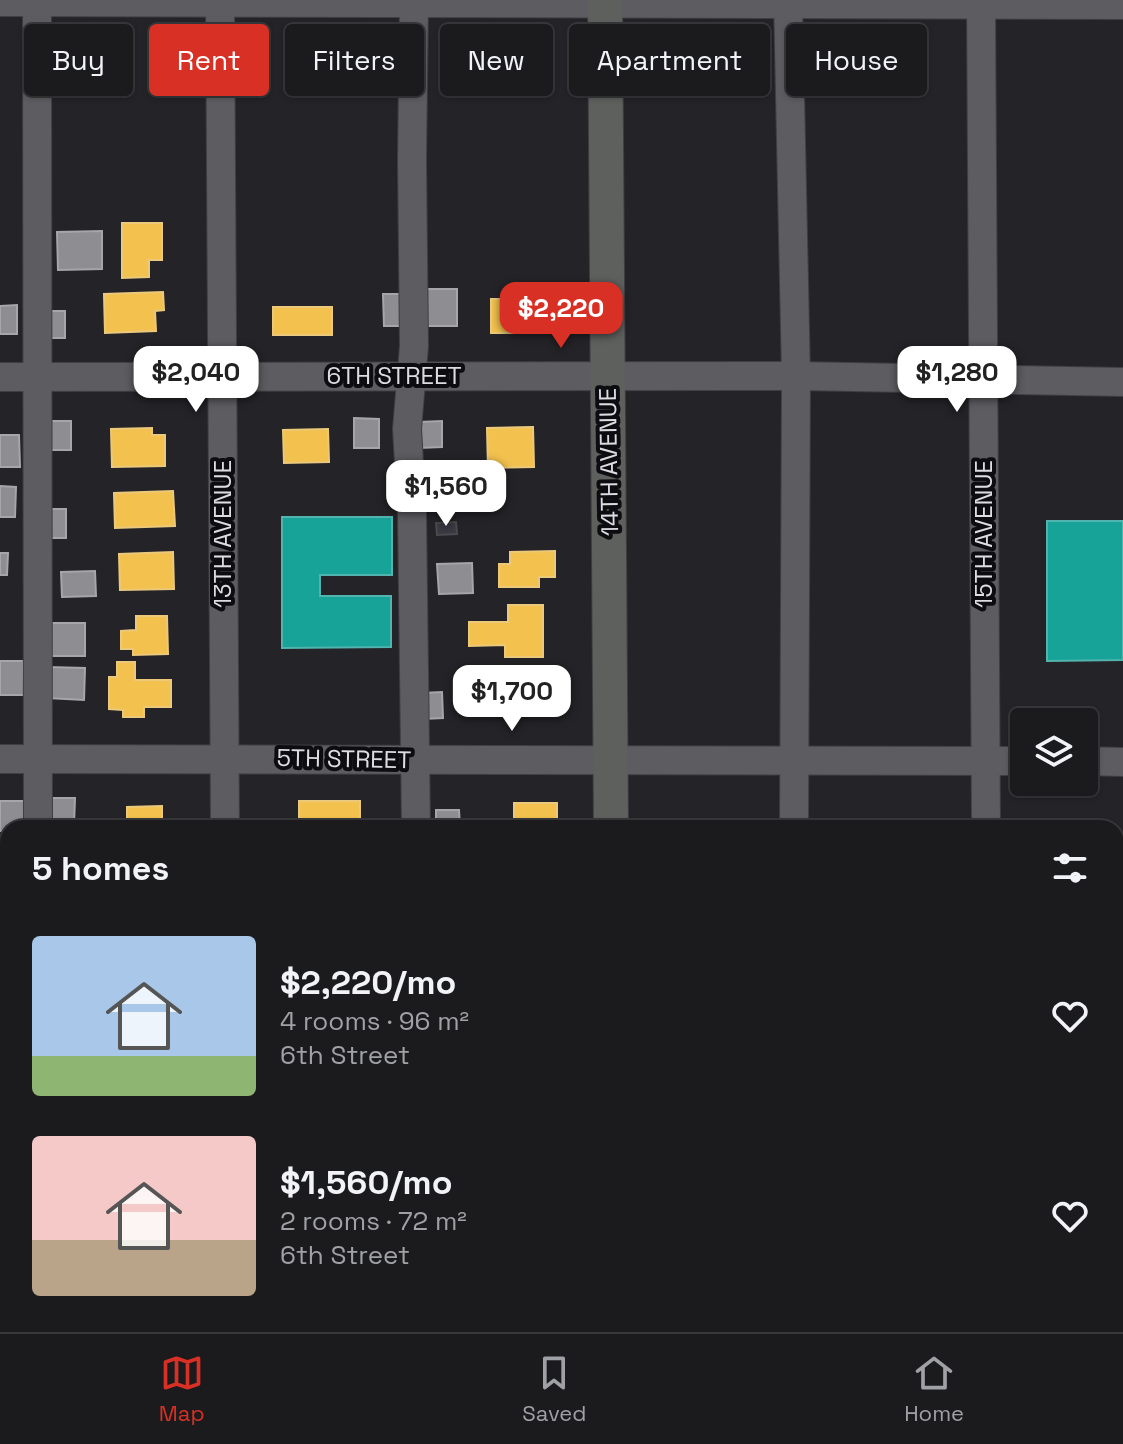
<!DOCTYPE html>
<html lang="en">
<head>
<meta charset="utf-8">
<style>
  :root { --surface:#1b1b1e; --page:#28282b; --text:#f1f3f6; --muted:#a0a1a4; --line:#39393c; --accent:#d93025 }
  body { margin:0; font-family:"Space Grotesk",sans-serif; background:var(--page); color:var(--text); height:100vh; display:flex; flex-direction:column; font-size:30px; white-space:nowrap }
  * { box-sizing:border-box; margin:0 }
  p { font-size:26px; color:var(--muted) }
  .icon { flex:none; width:44px; height:44px; fill:none; stroke:currentColor; stroke-width:2; stroke-linecap:round; stroke-linejoin:round }
  .map { position:relative; flex:1; overflow:hidden }
  .panel { position:absolute; left:0px; top:820px; width:1124px; height:512px; display:flex; flex-direction:column; background:var(--surface); border-radius:24px 24px 0 0; box-shadow:0 2px 6px #0004,0 0 0 2px var(--line) }
  .panel>* { flex:none }
  .banner { position:absolute; left:24px; top:24px; width:1076px; height:72px; display:flex; gap:16px }
  .tools { position:absolute; left:1010px; top:708px; display:grid; gap:16px }
  .tools a { display:grid; place-items:center; width:88px; height:88px; border-radius:8px; background:var(--surface); box-shadow:0 2px 6px #0004,0 0 0 2px var(--line); font-size:40px }
  .price { position:absolute; translate:-50% -68px; padding:0 18px; border-radius:16px; background:#fff; color:#222; font-size:26px; line-height:52px; filter:drop-shadow(0 2px 4px #0008) }
  .price::after { content:''; position:absolute; left:50%; top:48px; width:24px; height:18px; margin-left:-12px; background:inherit; clip-path:polygon(0 0,100% 0,50% 100%) }
  .price.selected { background:var(--accent); color:#fff }
  ul { padding:0; list-style:none }
  li { display:flex; align-items:center; gap:24px; height:200px; padding:0 32px }
  li span { display:grid; place-items:center; flex:none; width:224px; height:160px; border-radius:8px; color:#555 }
  li>.icon { margin-inline-start:auto }
  span .icon { width:96px; height:96px; fill:#fffc; stroke-width:1 }
  li b { font-size:34px }
  h2 { display:flex; justify-content:space-between; align-items:center; height:96px; padding:0 32px; font-size:34px }
  .chip { padding:0 28px; border-radius:8px; background:var(--surface); box-shadow:0 2px 6px #0004,0 0 0 2px var(--line); font-size:28px; line-height:72px }
  .chip.selected { background:var(--accent); color:#fff }
  .menu { display:flex; justify-content:space-around; align-items:center; height:112px; border-top:2px solid var(--line); background:var(--surface); font-size:22px; color:var(--muted) }
  .menu a { display:grid; justify-items:center; gap:4px }
  .menu .selected { color:var(--accent) }
  .map>svg:first-child { display:block }
</style>
</head>
<body>
<div class="map">
<svg width="1123" height="1332" viewBox="0 0 1123 1332">
  <rect width="100%" height="100%" fill="#242428"/>
  <g fill="#f2c14e" stroke="#ecc97a" stroke-width="2">
    <path d="M122,223H162V260H149V277L122,278Z"/>
    <path d="M163,292L164,310L155,311L156,331L105,333L104,294Z"/>
    <rect x="491" y="299" width="57" height="34"/>
    <rect x="273" y="307" width="59" height="28"/>
    <path d="M533,427L534,467L488,468L487,428Z"/>
    <path d="M152,428V435H165V466L112,467L111,429Z"/>
    <path d="M328,429L329,462L284,463L283,430Z"/>
    <path d="M173,491L175,526L115,528L114,493Z"/>
    <path d="M555,551V577H539V587H499V564H510V552Z"/>
    <path d="M173,552L174,589L120,590L119,554Z"/>
    <path d="M508,605H543V657H505V645L469,646V622H508Z"/>
    <path d="M136,616H167L168,654L133,655V649H121V631L136,630Z"/>
    <path d="M117,662H135V680H171V707H144V717H123V710L109,709V677H117Z"/>
    <path d="M491,666H543V688H550V711H497V690H491Z"/>
    <rect x="299" y="801" width="61" height="27"/>
    <rect x="514" y="803" width="43" height="25"/>
    <path d="M162,806V828H127V807Z"/>
    <rect x="0" y="1182" width="7" height="58"/>
  </g>
  <g fill="#17a398" stroke="#52b4ae" stroke-width="2">
    <path d="M282,517H392V575H320V596H391V647L282,648Z"/>
    <path d="M1047,521H1123V660L1047,661Z"/>
  </g>
  <g fill="#8d8d92" stroke="#a5a5aa" stroke-width="2">
    <path d="M102,231V269L58,270L57,232Z"/>
    <rect x="425" y="289" width="32" height="37"/>
    <path d="M383,294H406V326H384Z"/>
    <path d="M17,305V334H0V306Z"/>
    <rect x="47" y="311" width="18" height="27"/>
    <path d="M354,418L379,419V448H354Z"/>
    <rect x="50" y="421" width="21" height="29"/>
    <path d="M442,421V447L419,448V422Z"/>
    <path d="M0,435H19L20,467H0Z"/>
    <path d="M0,486L16,487L15,517H0Z"/>
    <rect x="47" y="509" width="19" height="29"/>
    <path d="M0,553H8L7,575H0Z"/>
    <path d="M472,563L473,593L439,594L437,564Z"/>
    <path d="M95,571L96,596L62,597L61,572Z"/>
    <rect x="48" y="623" width="37" height="33"/>
    <path d="M0,661H23L24,695H0Z"/>
    <path d="M48,667L85,668L84,700L47,698Z"/>
    <path d="M442,692L443,718L423,719L422,693Z"/>
    <path d="M50,798H75L74,824H50Z"/>
    <path d="M0,801H26L25,828H8V831H0Z"/>
    <path d="M436,810H459L460,828H436Z"/>
  </g>
  <g fill="#3b3942" stroke="#4b4b4f" stroke-width="2">
    <path d="M456,522L457,534L437,535L436,523Z"/>
    <path d="M8,982V1095H0V983Z"/>
    <rect x="111" y="1324" width="73" height="8"/>
    <rect x="327" y="1324" width="61" height="8"/>
  </g>
  <g fill="none" stroke-linecap="round" stroke-linejoin="round">
    <defs>
      <g id="minor">
        <path d="M37,0L38,828"/>
        <path d="M220,0L225,828"/>
        <path d="M788,0L796,376L794,828"/>
        <path d="M981,0L986,828"/>
        <path d="M0,2L1123,5"/>
        <path d="M414,3L412,160L414,346L407,429L412,513L416,828"/>
        <path d="M0,377L796,376L1123,382"/>
        <path d="M0,759L1024,761"/>
        <path d="M1084,761L1123,762"/>
        <path d="M0,1139H8"/>
        <path d="M1116,1140H1123"/>
        <path d="M0,1306H8"/>
        <path d="M1116,1310L1123,1309"/>
        <path d="M231,1324V1332"/>
        <path d="M438,1324L445,1332"/>
        <path d="M990,1324V1332"/>
      </g>
      <g id="major">
        <path d="M605,0L611,828"/>
        <path d="M605,1332V1324"/>
      </g>
    </defs>
    <use href="#minor" stroke="#3f3f43" stroke-width="30"/>
    <use href="#major" stroke="#3f3f43" stroke-width="36"/>
    <use href="#minor" stroke="#5d5c60" stroke-width="28"/>
    <use href="#major" stroke="#5e605e" stroke-width="34"/>
  </g>
  <g text-anchor="middle" stroke-width="8" stroke-linejoin="round" paint-order="stroke">
    <g font-size="24" fill="#dddce2" stroke="#0d0c10">
      <text x="394" y="384">6TH STREET</text>
      <text transform="translate(609 462) rotate(-91)" y="8">14TH AVENUE</text>
      <text transform="translate(223 534) rotate(-90)" y="8">13TH AVENUE</text>
      <text transform="translate(984 534) rotate(-90)" y="8">15TH AVENUE</text>
      <text transform="translate(344 759) rotate(1)" y="8">5TH STREET</text>
    </g>
  </g>
</svg>
<div class="tools">
<a><svg class="icon" aria-label="layers" viewBox="0 0 24 24"><path d="M12 4l9 5-9 5-9-5zM3 14l9 5 9-5"/></svg></a>
</div>
<b class="price selected" style="left:561px;top:350px">$2,220</b>
<b class="price" style="left:196px;top:414px">$2,040</b>
<b class="price" style="left:957px;top:414px">$1,280</b>
<b class="price" style="left:446px;top:528px">$1,560</b>
<b class="price" style="left:512px;top:733px">$1,700</b>
<div class="banner">
<a class="chip">Buy</a>
<a class="chip selected">Rent</a>
<a class="chip">Filters</a>
<a class="chip">New</a>
<a class="chip">Apartment</a>
<a class="chip">House</a>
</div>
<section class="panel">
<h2>5 homes<svg class="icon" aria-label="filters" viewBox="0 0 24 24"><path d="M4 7h16M4 17h16"/><circle cx="9" cy="7" r="2"/><circle cx="15" cy="17" r="2"/></svg></h2>
<ul>
<li><span style="background:linear-gradient(#a9c7e8 75%,#8fb573 0)"><svg class="icon" aria-label="home" viewBox="0 0 24 24"><path d="M3 11l9-7 9 7M6 9v11h12V9"/></svg></span><div><b>$2,220/mo</b><p>4 rooms · 96 m²</p><p>6th Street</p></div><svg class="icon" aria-label="heart" viewBox="0 0 24 24"><path d="M12 20l-8-8c-3-5 5-10 8-4 3-6 11-1 8 4z"/></svg></li>
<li><span style="background:linear-gradient(#f6c9c9 65%,#b9a48a 0)"><svg class="icon" aria-label="home" viewBox="0 0 24 24"><path d="M3 11l9-7 9 7M6 9v11h12V9"/></svg></span><div><b>$1,560/mo</b><p>2 rooms · 72 m²</p><p>6th Street</p></div><svg class="icon" aria-label="heart" viewBox="0 0 24 24"><path d="M12 20l-8-8c-3-5 5-10 8-4 3-6 11-1 8 4z"/></svg></li>
</ul>
</section>
</div>
<nav class="menu">
<a class="selected"><svg class="icon" aria-label="map" viewBox="0 0 24 24"><path d="M3 6l6-2 6 2 6-2v14l-6 2-6-2-6 2zM9 4v14M15 6v14"/></svg>Map</a>
<a><svg class="icon" aria-label="saved" viewBox="0 0 24 24"><path d="M7 4h10v16l-5-4-5 4z"/></svg>Saved</a>
<a><svg class="icon" aria-label="home" viewBox="0 0 24 24"><path d="M3 11l9-7 9 7M6 9v11h12V9"/></svg>Home</a>
</nav>
</body>
</html>
